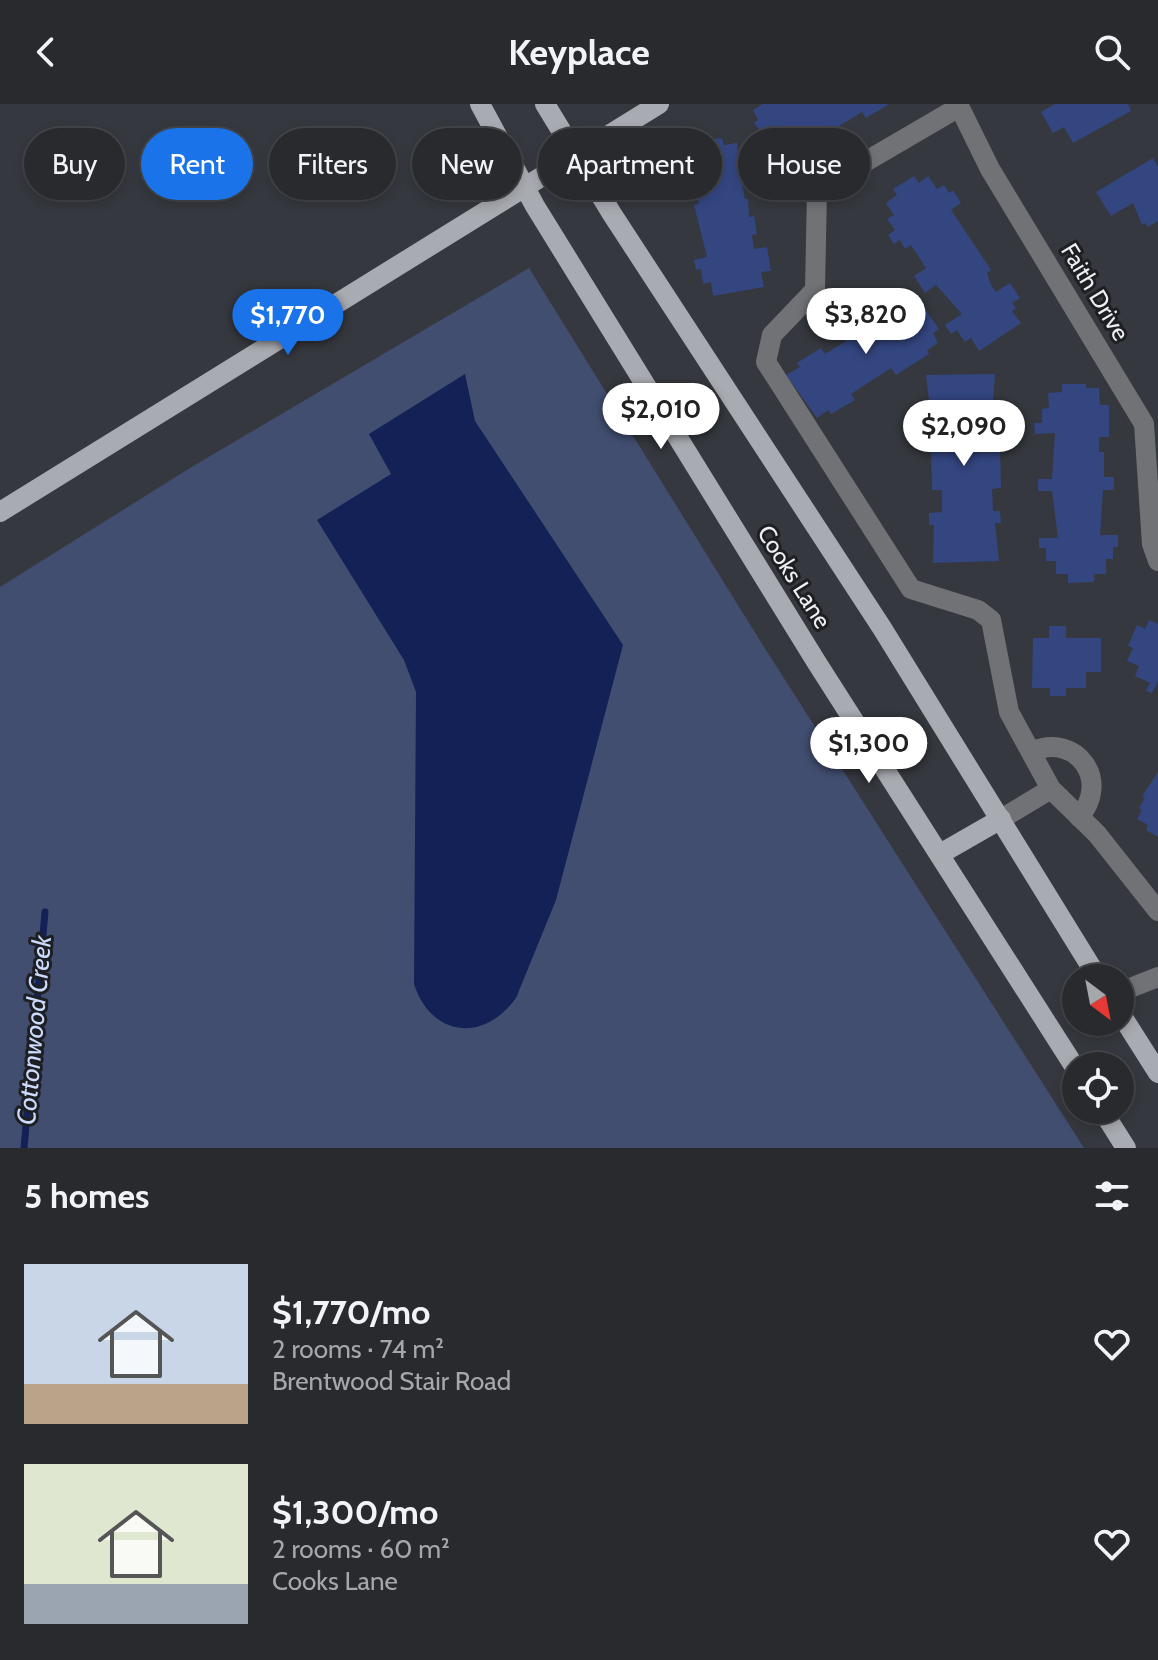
<!DOCTYPE html>
<html lang="en">
<head>
<meta charset="utf-8">
<style>
  :root { --surface:#282a2e; --page:#303236; --text:#f1f3f6; --muted:#a5a7aa; --line:#44464a; --accent:#1a73e8 }
  body { margin:0; font-family:Cabin,sans-serif; background:var(--page); color:var(--text); height:100vh; display:flex; flex-direction:column; font-size:30px; white-space:nowrap }
  * { box-sizing:border-box; margin:0 }
  p { font-size:26px; color:var(--muted) }
  .icon { flex:none; width:44px; height:44px; fill:none; stroke:currentColor; stroke-width:2; stroke-linecap:round; stroke-linejoin:round }
  .map { position:relative; height:1044px; overflow:hidden }
  .side { display:flex; flex-direction:column; background:var(--surface); flex:1 }
  .side>* { flex:none }
  .guide { position:absolute; left:24px; top:24px; width:1110px; height:72px; display:flex; gap:16px }
  .needle { width:52px; rotate:148deg }
  .fabs { position:absolute; left:1062px; top:860px; display:grid; gap:16px }
  .fabs a { display:grid; place-items:center; width:72px; height:72px; border-radius:50%; background:var(--surface); box-shadow:0 4px 12px #0003,0 0 0 2px var(--line); font-size:40px }
  .price { position:absolute; translate:-50% -68px; padding:0 18px; border-radius:28px; background:#fff; color:#222; font-size:26px; line-height:52px; filter:drop-shadow(0 2px 4px #0008) }
  .price::after { content:''; position:absolute; left:50%; top:48px; width:24px; height:18px; margin-left:-12px; background:inherit; clip-path:polygon(0 0,100% 0,50% 100%) }
  .price.current { background:var(--accent); color:#fff }
  ul { padding:0; list-style:none }
  li { display:flex; align-items:center; gap:24px; height:200px; padding:0 24px }
  li span { display:grid; place-items:center; flex:none; width:224px; height:160px; border-radius:0px; color:#555 }
  li>.icon { margin-inline-start:auto }
  span .icon { width:96px; height:96px; fill:#fffc; stroke-width:1 }
  li b { font-size:34px }
  h2 { display:flex; justify-content:space-between; align-items:center; height:96px; padding:0 24px; font-size:34px }
  .pill { padding:0 28px; border-radius:36px; background:var(--surface); box-shadow:0 4px 12px #0003,0 0 0 2px var(--line); font-size:28px; line-height:72px }
  .pill.current { background:var(--accent); color:#fff }
  header { display:flex; justify-content:space-between; align-items:center; height:104px; padding:0 24px; background:var(--surface); font-size:36px; font-weight:700 }
  .map>svg:first-child { display:block }
</style>
</head>
<body>
<header><svg class="icon" aria-label="back" viewBox="0 0 24 24"><path d="M15 5l-7 7 7 7"/></svg>Keyplace<svg class="icon" aria-label="search" viewBox="0 0 24 24"><circle cx="10" cy="10" r="6"/><path d="M15 15l6 6"/></svg></header>
<div class="map">
<svg width="1158" height="1044" viewBox="0 0 1158 1044">
  <rect width="100%" height="100%" fill="#35383e"/>
  <path fill="#414e70" d="M529,164L759,535L1084,1044H0V483L190,364Z"/>
  <path fill="#142157" d="M465,270L475,317L623,541L556,796L516,894C484,939 431,933 414,880L416,588L404,556L317,416L391,370L369,330Z"/>
  <g fill="none" stroke-linecap="round" stroke-linejoin="round">
    <path stroke="#142157" stroke-width="7" d="M24,1044L45,808"/>
  </g>
  <g fill="#344680">
    <path d="M763,0H889L866,14L862,8L818,35L821,40L812,48L784,60L779,51L776,53L754,18L758,16L753,6Z"/>
    <path d="M1055,0H1128L1131,7L1073,39L1064,23L1053,29L1041,8Z"/>
    <path d="M722,34L724,41L737,39L739,55L748,53L753,66L755,77L742,80L745,95H748L749,113L754,112L757,130L752,131L754,145L767,143L771,167L761,168L764,183L713,192L711,178L703,180L701,165L696,166L694,156L707,153L694,101L699,100L697,89L682,91L680,79L685,78L680,51L701,47L700,37Z"/>
    <path d="M1153,54L1158,63V117L1148,123L1145,119L1142,121L1133,99L1111,112L1096,88Z"/>
    <path d="M914,72L919,79L928,72L937,85L944,81L949,89L953,86L961,99L951,106L991,166L987,169L991,181L996,188L1010,179L1020,194L1012,199L1016,204L1012,207L1021,219L979,247L971,234L965,238L957,226L951,230L945,221L962,210L936,181L925,189L914,172L926,164L911,141L905,145L900,136L894,140L888,131L895,126L887,115L894,111L886,99L897,91L893,85Z"/>
    <path d="M915,191L939,225L933,229L938,239L927,246L929,250L896,271L891,264L851,290L855,296L831,310L828,306L817,314L786,271L800,263L797,259L821,244L825,250L873,220L868,213L895,196L898,201Z"/>
    <path d="M995,270L992,312H997L998,323H990L991,341H1000L1001,384L992,385L993,407H1000L1001,419H995L999,457L933,459L934,421H929V409L942,408V386H932L931,342L940,341V326H952L926,324V313H931L926,271Z"/>
    <path d="M1062,280H1086V284H1099L1100,301H1109V333H1099V348H1104V373H1114V386H1103L1100,431H1118V443H1113V455H1106V470H1094V478L1068,479V470H1056V457H1046V444H1039V434H1058L1052,387H1038V375H1052L1055,329L1035,330L1034,319H1042V305L1049,304L1048,289L1062,288Z"/>
    <path d="M1149,516L1158,520V577L1152,589L1146,587L1150,579L1135,572L1139,562L1127,557L1133,544L1128,542L1137,521L1145,525Z"/>
    <path d="M1049,522H1066V534H1101V568H1086V584H1066V592H1050V584H1032L1033,534H1049Z"/>
    <path d="M1158,668V733L1146,726L1148,721L1137,715L1142,706L1139,704L1145,694L1142,692Z"/>
  </g>
  <g fill="none" stroke-linecap="round" stroke-linejoin="round">
    <g stroke="#717275" stroke-width="20">
      <path d="M958,0L990,65L1144,320L1152,440L1158,457"/>
      <path d="M959,3L817,86L815,186L772,231L766,258L911,485L978,506L991,516L1009,608L1051,685L1097,730L1158,807"/>
      <path d="M1033,647C1077,629 1111,677 1079,713"/>
      <path d="M1001,715L1051,685"/>
      <path d="M1120,888L1158,873"/>
    </g>
    <g stroke="#a8abb1" stroke-width="20">
      <path d="M480,0L535,102L817,559L1076,965"/>
      <path d="M545,0L612,110L882,524L1098,874"/>
      <path d="M0,408L659,0"/>
      <path d="M940,750L1001,715"/>
      <path d="M1120,909L1158,969"/>
      <path d="M1102,1006L1126,1044"/>
    </g>
  </g>
  <g text-anchor="middle" stroke-width="6" stroke-linejoin="round" paint-order="stroke">
    <g font-size="24" fill="#edeff3" stroke="#1e1f22">
      <text transform="translate(1095 188) rotate(59)" y="8">Faith Drive</text>
      <text transform="translate(794 473) rotate(58)" y="8">Cooks Lane</text>
    </g>
    <g font-size="26" font-style="italic" fill="#ccdafe" stroke="#1e1f22">
      <text transform="translate(34 926) rotate(-85)" y="9">Cottonwood Creek</text>
    </g>
  </g>
</svg>
<div class="fabs">
<a><svg class="needle" viewBox="-14 -14 28 28"><path d="M0-13l5 13h-10z" fill="#e53935"/><path d="M0 13l5-13h-10z" fill="#a5a7aa"/></svg></a>
<a><svg class="icon" aria-label="locate" viewBox="0 0 24 24"><circle cx="12" cy="12" r="6"/><path d="M12 2v4M12 18v4M2 12h4M18 12h4"/></svg></a>
</div>
<b class="price" style="left:866px;top:252px">$3,820</b>
<b class="price current" style="left:288px;top:253px">$1,770</b>
<b class="price" style="left:661px;top:347px">$2,010</b>
<b class="price" style="left:964px;top:364px">$2,090</b>
<b class="price" style="left:869px;top:681px">$1,300</b>
<div class="guide">
<a class="pill">Buy</a>
<a class="pill current">Rent</a>
<a class="pill">Filters</a>
<a class="pill">New</a>
<a class="pill">Apartment</a>
<a class="pill">House</a>
</div>
</div>
<section class="side">
<h2>5 homes<svg class="icon" aria-label="filters" viewBox="0 0 24 24"><path d="M4 7h16M4 17h16"/><circle cx="9" cy="7" r="2"/><circle cx="15" cy="17" r="2"/></svg></h2>
<ul>
<li><span style="background:linear-gradient(#c9d6e8 75%,#b9a48a 0)"><svg class="icon" aria-label="home" viewBox="0 0 24 24"><path d="M3 11l9-7 9 7M6 9v11h12V9"/></svg></span><div><b>$1,770/mo</b><p>2 rooms · 74 m²</p><p>Brentwood Stair Road</p></div><svg class="icon" aria-label="heart" viewBox="0 0 24 24"><path d="M12 20l-8-8c-3-5 5-10 8-4 3-6 11-1 8 4z"/></svg></li>
<li><span style="background:linear-gradient(#dfe7d0 75%,#9aa5b1 0)"><svg class="icon" aria-label="home" viewBox="0 0 24 24"><path d="M3 11l9-7 9 7M6 9v11h12V9"/></svg></span><div><b>$1,300/mo</b><p>2 rooms · 60 m²</p><p>Cooks Lane</p></div><svg class="icon" aria-label="heart" viewBox="0 0 24 24"><path d="M12 20l-8-8c-3-5 5-10 8-4 3-6 11-1 8 4z"/></svg></li>
</ul>
</section>
</body>
</html>
